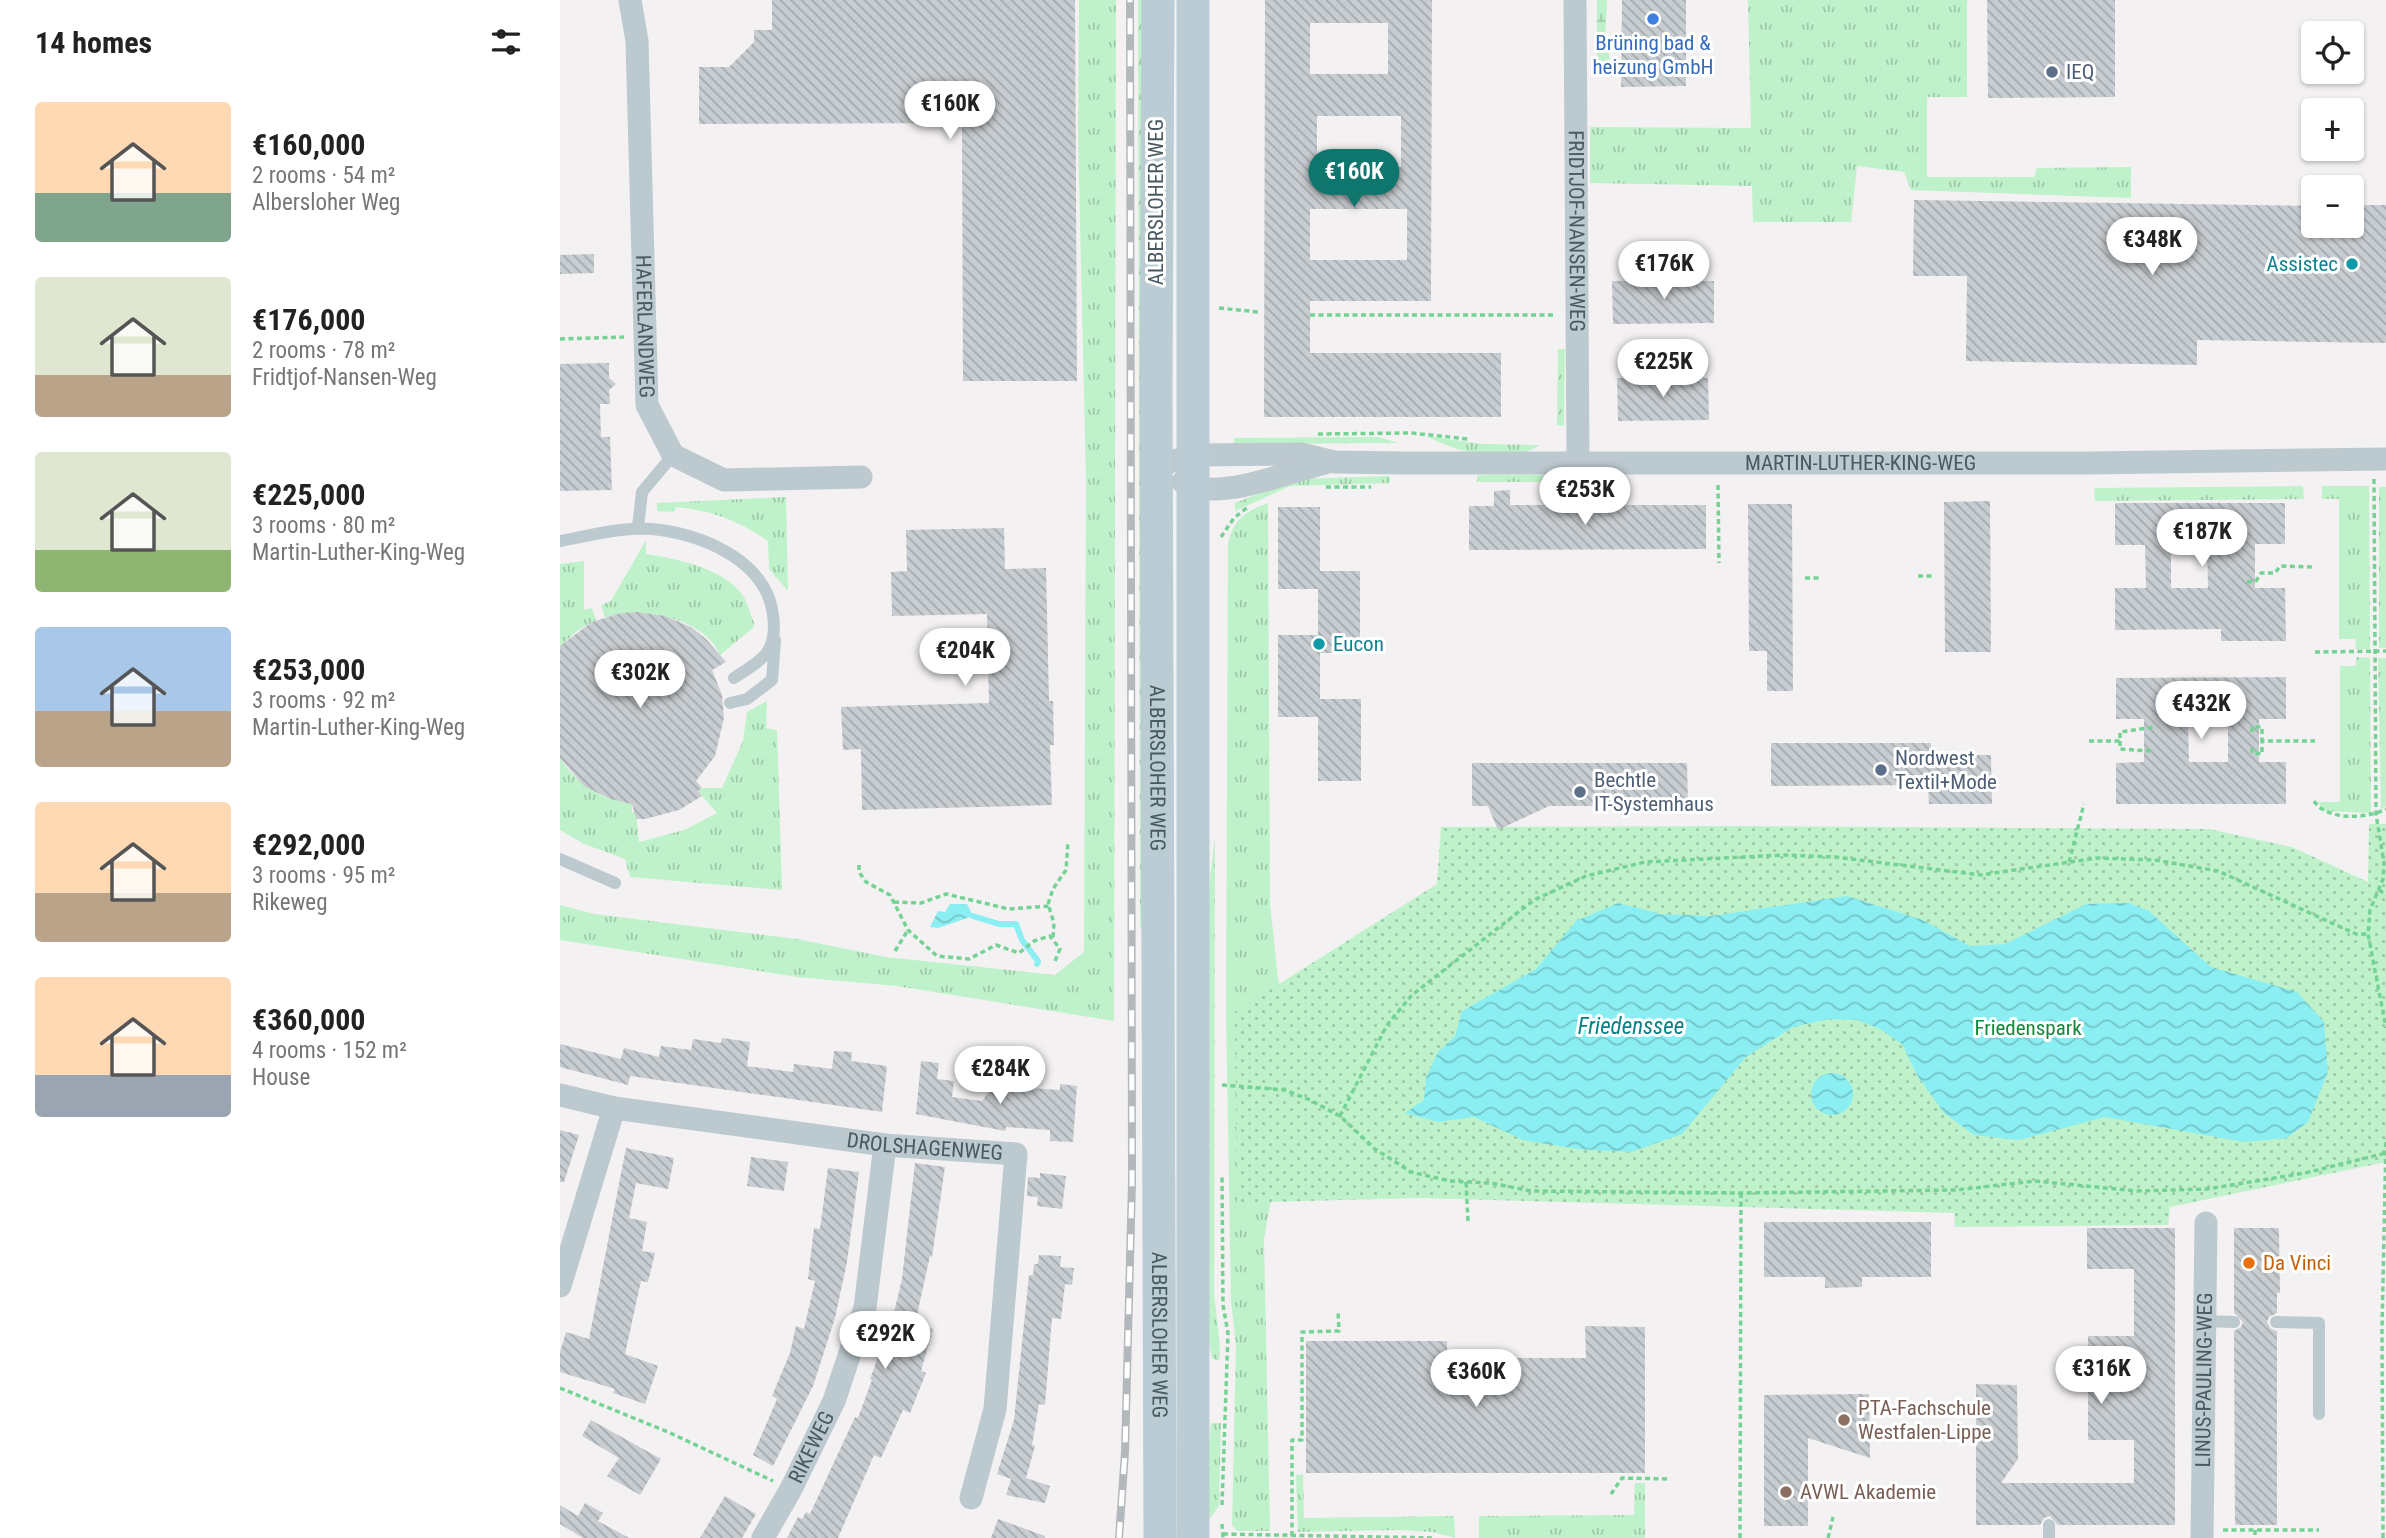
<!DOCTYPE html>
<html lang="en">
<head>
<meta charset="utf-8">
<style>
  :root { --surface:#fff; --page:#f6f6f6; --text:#222; --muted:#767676; --accent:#0f766e }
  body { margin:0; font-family:"Roboto Condensed",sans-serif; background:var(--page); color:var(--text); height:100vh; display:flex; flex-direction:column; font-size:26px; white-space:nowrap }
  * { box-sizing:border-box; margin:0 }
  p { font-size:23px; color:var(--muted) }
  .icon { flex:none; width:38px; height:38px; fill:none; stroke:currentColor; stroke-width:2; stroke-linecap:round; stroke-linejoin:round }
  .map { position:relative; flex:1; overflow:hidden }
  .side { display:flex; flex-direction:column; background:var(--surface); width:560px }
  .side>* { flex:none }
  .buttons { position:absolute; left:1741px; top:21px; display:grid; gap:14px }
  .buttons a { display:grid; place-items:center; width:63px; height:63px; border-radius:7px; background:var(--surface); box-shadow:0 2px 5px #0004; font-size:35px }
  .price { position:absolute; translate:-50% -60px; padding:0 16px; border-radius:24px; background:#fff; color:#222; font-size:23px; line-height:46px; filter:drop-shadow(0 2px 4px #0008) }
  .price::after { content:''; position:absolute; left:50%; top:42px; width:21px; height:16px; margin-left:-10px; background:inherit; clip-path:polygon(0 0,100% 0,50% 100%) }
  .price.current { background:var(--accent); color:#fff }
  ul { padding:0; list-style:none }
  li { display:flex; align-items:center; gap:21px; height:175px; padding:0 35px }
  li span { display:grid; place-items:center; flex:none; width:196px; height:140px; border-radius:7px; color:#555 }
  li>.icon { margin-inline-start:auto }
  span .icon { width:84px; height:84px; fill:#fffc; stroke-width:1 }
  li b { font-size:30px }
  h2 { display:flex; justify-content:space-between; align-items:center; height:84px; padding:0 35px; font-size:30px }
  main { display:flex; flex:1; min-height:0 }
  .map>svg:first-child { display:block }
</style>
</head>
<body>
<main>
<section class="side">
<h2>14 homes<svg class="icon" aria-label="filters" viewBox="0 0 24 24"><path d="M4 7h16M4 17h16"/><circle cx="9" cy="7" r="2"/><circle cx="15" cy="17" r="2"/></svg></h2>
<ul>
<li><span style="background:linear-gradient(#ffd9b3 65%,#7fa58c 0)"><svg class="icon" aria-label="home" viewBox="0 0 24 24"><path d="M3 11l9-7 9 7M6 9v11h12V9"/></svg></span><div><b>€160,000</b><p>2 rooms · 54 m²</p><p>Albersloher Weg</p></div></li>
<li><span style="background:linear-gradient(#dfe7d0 70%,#b9a48a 0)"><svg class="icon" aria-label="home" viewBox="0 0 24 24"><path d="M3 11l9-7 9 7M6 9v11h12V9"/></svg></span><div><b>€176,000</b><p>2 rooms · 78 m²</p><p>Fridtjof-Nansen-Weg</p></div></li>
<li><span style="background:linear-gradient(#dfe7d0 70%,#8fb573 0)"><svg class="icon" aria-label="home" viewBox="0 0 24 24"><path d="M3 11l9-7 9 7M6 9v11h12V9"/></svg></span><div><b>€225,000</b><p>3 rooms · 80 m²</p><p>Martin-Luther-King-Weg</p></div></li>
<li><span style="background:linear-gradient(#a9c7e8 60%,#b9a48a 0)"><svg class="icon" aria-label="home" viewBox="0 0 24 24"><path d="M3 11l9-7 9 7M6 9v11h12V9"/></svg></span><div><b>€253,000</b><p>3 rooms · 92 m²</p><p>Martin-Luther-King-Weg</p></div></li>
<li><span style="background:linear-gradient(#ffd9b3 65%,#b9a48a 0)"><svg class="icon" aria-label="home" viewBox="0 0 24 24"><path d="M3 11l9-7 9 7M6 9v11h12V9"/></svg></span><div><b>€292,000</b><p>3 rooms · 95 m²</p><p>Rikeweg</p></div></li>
<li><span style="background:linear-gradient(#ffd9b3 70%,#9aa5b1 0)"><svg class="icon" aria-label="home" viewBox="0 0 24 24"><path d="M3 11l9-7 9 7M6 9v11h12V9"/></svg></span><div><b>€360,000</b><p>4 rooms · 152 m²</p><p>House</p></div></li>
</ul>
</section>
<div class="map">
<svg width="1826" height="1538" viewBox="0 0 1826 1538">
  <defs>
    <pattern id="grass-tufts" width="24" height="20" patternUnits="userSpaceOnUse" patternTransform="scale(1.75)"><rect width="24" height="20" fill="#bff2ca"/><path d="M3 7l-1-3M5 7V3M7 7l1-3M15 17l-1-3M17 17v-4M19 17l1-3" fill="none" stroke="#9dc7a7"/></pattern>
    <pattern id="wetland-marsh" width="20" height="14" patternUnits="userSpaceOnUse" patternTransform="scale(1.75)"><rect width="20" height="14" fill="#bff2ca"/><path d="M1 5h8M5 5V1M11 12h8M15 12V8" fill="none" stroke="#9dc7a7"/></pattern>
    <pattern id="park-dots" width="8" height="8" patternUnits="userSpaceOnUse" patternTransform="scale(1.75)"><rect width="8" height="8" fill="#bff2ca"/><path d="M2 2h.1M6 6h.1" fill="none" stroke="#9dc7a7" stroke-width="1.8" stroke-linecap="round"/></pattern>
    <pattern id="water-waves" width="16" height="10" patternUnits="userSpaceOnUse" patternTransform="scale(1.75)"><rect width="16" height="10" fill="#8aeef2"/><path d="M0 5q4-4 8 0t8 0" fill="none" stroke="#73c4c7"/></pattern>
    <pattern id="building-back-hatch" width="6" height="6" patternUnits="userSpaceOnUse" patternTransform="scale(1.75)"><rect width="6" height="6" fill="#c8cdd1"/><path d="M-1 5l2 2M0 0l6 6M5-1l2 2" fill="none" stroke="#a4a9ad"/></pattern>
  </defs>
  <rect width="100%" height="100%" fill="#f4f1f2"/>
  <g fill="url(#grass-tufts)">
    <path d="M519,0H556L554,1021L337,986L237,977L0,940V905L34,914L237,939L326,957L495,975L524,952L526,481L518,135Z"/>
    <path d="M578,0H586L587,926L580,927Z"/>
    <path d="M1188,0H1407V97H1367V177H1474L1477,168L1571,167V198L1351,190L1344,172L1297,166L1291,222H1193L1192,186L1030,183V127L1191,128Z"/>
    <path d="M998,349H1005L1004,426L997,425Z"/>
    <path d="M867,436L922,444L980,445C950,465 896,453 867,436Z"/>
    <path d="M818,437L839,443L674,444V438Z"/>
    <path d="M923,475H988V482H917V476Z"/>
    <path d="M830,476V483L730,486L675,511V503L735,479Z"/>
    <path d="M1743,486L1744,499L1535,501L1534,488Z"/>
    <path d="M1762,486H1809L1810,649H1796L1795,639H1779V499H1762Z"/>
    <rect x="1819" y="487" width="7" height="161"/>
    <path d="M226,497L228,591L209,569L208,541C179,521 151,510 116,507L114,512L97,511V503Z"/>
    <path d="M708,503L710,903L718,979L746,1079L718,1162L704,1239L710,1531H677L672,1525L676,1345L671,1302L666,1014L668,545C672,520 686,511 708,503Z"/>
    <path d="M86,540V554C117,559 165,568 184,597C188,605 191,615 194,623L193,628L160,655C145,618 79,605 45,618L41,605L51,601Z"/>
    <path d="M24,561V610L32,608L36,620L17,631L0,646V564Z"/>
    <path d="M1796,657L1810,658L1811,813L1764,811L1758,802H1780V666H1796Z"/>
    <path d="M1818,658H1826V806L1821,810Z"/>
    <path d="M207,701L206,728L217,730L222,890L70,877L65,859L24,844L0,830V758C17,784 40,800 72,803V812H76L79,842L124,830L157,813L138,791L142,788H162L183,741L187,712Z"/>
    <path d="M655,837L654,1294L660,1345L659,1360L652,1359L645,1314V919Z"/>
    <path d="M651,1423H661L659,1506L647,1522L643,1520Z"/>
    <path d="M743,1474L744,1518L894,1516L895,1538L873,1532L838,1530L738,1532L736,1475Z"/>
    <path d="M1075,1483H1085V1538H919V1516L1074,1515Z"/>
  </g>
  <path fill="url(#wetland-marsh)" d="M1037,0H1047L1045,38L1051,63L1045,72L1038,69L1037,63Z"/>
  <path fill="url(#park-dots)" d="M1809,824H1826V1162L1610,1207L1608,1225L1395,1227L1394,1213L859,1198L677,1203L675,1012L877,884L881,827L1173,826L1649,829L1732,847L1808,882Z"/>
  <g fill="url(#water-waves)">
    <path d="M1287,896L1363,920L1410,946L1445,944L1526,904L1569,903L1589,911L1651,967L1737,992L1764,1022L1768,1072L1748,1122L1727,1138L1684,1142L1545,1117L1459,1140L1414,1135L1384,1113L1357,1075L1342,1044L1320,1029L1297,1020L1269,1019L1233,1027L1186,1057L1122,1134L1071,1152L1017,1149L963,1140L914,1117L878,1122L845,1113L864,1100L866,1078L878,1052L895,1036L902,1011L976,969L1016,921L1058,903L1101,914L1151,916Z"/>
    <path d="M390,904H407L413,916L378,928L370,927L378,911L385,912Z"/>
    <circle cx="1272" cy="1094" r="21"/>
  </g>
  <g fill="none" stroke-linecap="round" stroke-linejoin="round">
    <path stroke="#8aeef2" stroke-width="6" d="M413,916L439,924H456L462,940L478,961L477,964"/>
  </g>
  <g fill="url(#building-back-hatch)" fill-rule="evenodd">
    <path d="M212,0H515L517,381H403L402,123L139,124V67H169L194,42V30H212Z"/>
    <path d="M705,0H872L871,301H750V353H941V417H704ZM750,23H828V74H750ZM757,116H841V167H757ZM750,209H847V260H750Z"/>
    <path d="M1062,0H1126V86L1061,87Z"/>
    <path d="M1427,0H1555V97L1428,98Z"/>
    <path d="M1354,200L1754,206V226H1792V205H1826V343L1637,340V365L1406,361L1407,276H1353Z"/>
    <path d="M34,254V273L0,274V255Z"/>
    <path d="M1111,271L1129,274V281H1154V323L1053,324L1052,281L1110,280Z"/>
    <path d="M49,363V378L56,384L49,390L50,404H40L41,437H50L52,490L0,491V364Z"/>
    <path d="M1057,378H1148L1149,420L1058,421Z"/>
    <path d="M950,490V505H1146V549L909,550V506H934V491Z"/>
    <path d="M1430,501L1431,652H1385L1384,502Z"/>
    <path d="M1555,503H1725V544H1695V588H1725L1726,641H1661V629L1555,630V588H1586L1585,545H1555ZM1611,544H1647L1648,588H1611Z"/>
    <path d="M1188,504H1232L1233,691H1207V651H1189Z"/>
    <path d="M718,507H760V571H800V653H760V699H801V781H758V717H718V635H758V589H718Z"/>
    <path d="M444,528L445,569L486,568L489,701H493L494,745H490L492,805L302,810L301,749L283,750L281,707L429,703L427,614L332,616L331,572L347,571L346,530Z"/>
    <path d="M78,612L105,616L131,627L146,639L166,662L152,670L162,695L164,718L155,756L136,781L142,788L138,791L142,796L119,810L85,819H76L72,804L50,799L24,786L0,758V646L32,622L61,613Z"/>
    <path d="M1726,677V719H1699V762H1726V804H1556V763L1584,762V719H1556V678ZM1628,719H1668V762H1629Z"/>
    <path d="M1211,743H1371V755H1431L1432,804H1369L1368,785L1211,786Z"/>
    <path d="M912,763H1127L1128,806H989L938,830L928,806H912Z"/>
    <path d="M162,1038L190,1042L187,1066L233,1072L234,1064L272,1069L274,1051L292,1052L291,1061L327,1066L322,1112L70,1076L68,1085L0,1067V1044L61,1059L64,1048L99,1057L101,1046L131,1050L133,1039L161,1043Z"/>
    <path d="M361,1061L379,1063L377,1079L394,1081L392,1097L422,1101L433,1086L500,1090V1084L517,1086L513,1142L490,1141V1130L446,1127L445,1131L356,1114Z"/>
    <path d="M0,1130L19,1135L4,1182H0Z"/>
    <path d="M66,1148L114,1158L108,1189L76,1183L69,1218L87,1222L82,1251L95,1253L88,1282L81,1281L65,1354L98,1366L85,1404L53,1393L55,1389L0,1372V1352L6,1332L29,1339Z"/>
    <path d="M191,1157L228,1162L224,1191L187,1186Z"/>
    <path d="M355,1163L385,1167L372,1257L370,1256L355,1324L373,1329L361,1371L366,1373L350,1413L343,1410L321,1458L314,1455L278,1538H227L238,1517L242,1519L246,1512L250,1514L295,1417L298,1418L312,1380L310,1379L333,1317L342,1279Z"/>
    <path d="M268,1168L299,1172L287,1262L275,1318L253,1386L213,1466L193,1455L217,1399L212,1396L230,1353L236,1326L244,1329L255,1281L248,1279L254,1228L260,1229Z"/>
    <path d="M480,1173L506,1176L502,1209L477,1206L478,1197L467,1196L468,1177L480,1178Z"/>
    <path d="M1204,1222H1371V1277H1302V1287L1265,1288V1277H1204Z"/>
    <path d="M1527,1228H1615V1525H1498L1490,1516L1484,1518L1480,1525H1416V1384L1457,1385L1458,1459L1441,1483H1574V1440H1528V1336H1574V1269H1527Z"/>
    <path d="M1674,1228H1719L1720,1293H1717V1313L1709,1317L1707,1322L1711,1329L1717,1331V1525H1675L1674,1331L1681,1327L1683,1322L1674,1313Z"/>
    <path d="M479,1255L501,1256L500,1267L514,1268L512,1285L505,1284L501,1319L492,1318L485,1405L479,1404L472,1445L475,1446L466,1478L490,1486L485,1503L446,1495L451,1479L437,1474L454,1420L469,1275H473L474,1264H478Z"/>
    <path d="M1025,1326L1085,1327V1473H746V1341H887V1358H1026Z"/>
    <path d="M1309,1394L1310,1458L1248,1438V1526H1204V1395Z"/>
    <path d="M31,1420L101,1459L80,1495L47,1476L59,1458L22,1436Z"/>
    <path d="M165,1496L196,1514L182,1538H140Z"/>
    <path d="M25,1503L43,1513L38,1521L69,1538H23L0,1524V1505L18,1516Z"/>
    <path d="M438,1519L485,1536V1538H431Z"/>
  </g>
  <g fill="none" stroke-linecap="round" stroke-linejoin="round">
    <g stroke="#74d394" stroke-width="3.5" stroke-dasharray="5 3.5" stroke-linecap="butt">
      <path d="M659,308L698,312"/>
      <path d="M750,315H994"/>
      <path d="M0,339L64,337"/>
      <path d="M758,434L851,433L908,439"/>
      <path d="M1814,479L1816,814L1824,863L1823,879L1810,910L1808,934L1826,1028"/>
      <path d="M1158,485L1159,563"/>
      <path d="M766,487H811"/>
      <path d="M661,537L674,518L688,507"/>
      <path d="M1358,576H1373"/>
      <path d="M1245,578H1259"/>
      <path d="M1687,582L1696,581L1701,573H1715L1720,566L1755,567"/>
      <path d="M1755,652L1826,651"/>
      <path d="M1692,732V727H1702V741"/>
      <path d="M1529,741H1560V732L1594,727"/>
      <path d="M1560,741V749L1589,751V748"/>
      <path d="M1692,748V753L1702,754V741H1755"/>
      <path d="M1754,801C1767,821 1807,819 1826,809"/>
      <path d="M1509,862L1524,804"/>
      <path d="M299,865V872L306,882L330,895L348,930L377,956L409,959L436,945L459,953L474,941L490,936L500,949L495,961"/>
      <path d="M1819,890L1826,895"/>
      <path d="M334,902L361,903L386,894L449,909L489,906"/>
      <path d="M493,937L494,923L488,904L493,889L506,870L508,842"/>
      <path d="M335,951L348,930"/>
      <path d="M662,1085L725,1090L750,1100L780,1116L815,1149L851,1172L890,1181L931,1183L971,1191L1181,1193L1396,1190L1475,1181L1577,1191L1647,1189L1745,1173L1826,1153"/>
      <path d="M780,1116L827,1025L852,995L974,900L1026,876L1085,862L1223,855L1275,857L1421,875L1537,858L1595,860L1658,871L1796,934H1808"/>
      <path d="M906,1182L908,1222"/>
      <path d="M0,1388L108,1432L213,1481"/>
      <path d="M1051,1494L1062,1478L1108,1479"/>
      <path d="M662,1505L668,1333L663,1305L662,1174"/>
      <path d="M662,1524L663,1538"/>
      <path d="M1663,1530H1759"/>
      <path d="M1695,1530V1538"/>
      <path d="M663,1534L875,1538"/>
      <path d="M732,1536V1440H742V1332L779,1331L778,1311"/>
      <path d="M1180,1538L1181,1193"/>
      <path d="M1268,1538L1273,1517"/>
      <path d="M1823,1538L1822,1330L1826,1138"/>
    </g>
    <g stroke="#bcc9cf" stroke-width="12">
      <path d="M78,527L82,492L113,455"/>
      <path d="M0,541C33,535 68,525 101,530C148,537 207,563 213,615C215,628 214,645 205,655C196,665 184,671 174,678"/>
      <path d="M170,703L187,699L212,680L215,640"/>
      <path d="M0,859L55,883"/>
      <path d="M1643,1321L1674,1322"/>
      <path d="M1716,1322L1759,1323V1414"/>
      <path d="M1489,1525V1538"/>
    </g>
    <g stroke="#bcc9cf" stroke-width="23">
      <path id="s1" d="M70,0L77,41L87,405L113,455L164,480L301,477"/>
      <path id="s2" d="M1015,0L1018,462"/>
      <path id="s3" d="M596,466L635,455L741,454L774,462L842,463H1529L1826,459"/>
      <path d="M623,482C657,503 726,472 765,463"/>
      <path id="s4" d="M0,1095L54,1108L325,1145L456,1154L435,1409L411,1498"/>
      <path d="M0,1286L54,1108"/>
      <path id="s5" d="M203,1538L231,1489L274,1401L305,1308L325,1145"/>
      <path id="s6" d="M1642,1538L1646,1223"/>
    </g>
    <g stroke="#bcccd4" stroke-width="33">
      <path id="s7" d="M598,0L596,389L600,1538"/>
      <path d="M633,1538V0"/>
    </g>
    <defs>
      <path id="rail" d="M559,1538L565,1452L572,1183L570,0"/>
    </defs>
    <use href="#rail" stroke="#b3b8bc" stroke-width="8"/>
    <use href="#rail" stroke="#fff" stroke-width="5" stroke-dasharray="16" stroke-linecap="butt"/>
  </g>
  <circle fill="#3f7fe0" stroke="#fff" stroke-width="2.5" cx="1093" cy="19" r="7"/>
  <g fill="#5c6f8a" stroke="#fff" stroke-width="2.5">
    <circle cx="1492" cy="72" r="7"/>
    <circle cx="1321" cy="770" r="7"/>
    <circle cx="1020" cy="792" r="7"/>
  </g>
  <g fill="#0f9aa8" stroke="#fff" stroke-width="2.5">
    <circle cx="1792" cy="264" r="7"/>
    <circle cx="759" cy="644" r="7"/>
  </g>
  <circle fill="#e8710a" stroke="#fff" stroke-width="2.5" cx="1689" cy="1263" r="7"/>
  <g fill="#8d6e63" stroke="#fff" stroke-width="2.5">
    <circle cx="1284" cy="1420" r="7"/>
    <circle cx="1226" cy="1492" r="7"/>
  </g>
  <g text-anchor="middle" stroke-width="6" stroke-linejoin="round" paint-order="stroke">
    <g font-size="21" fill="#366cbe" stroke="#fff">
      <text x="1093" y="50">Brüning bad &amp;<tspan x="1093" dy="24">heizung GmbH</tspan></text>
    </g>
    <g font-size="21" fill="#4e5e75" stroke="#fff" text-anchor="start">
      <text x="1506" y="79">IEQ</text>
      <text x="1335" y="765">Nordwest<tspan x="1335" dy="24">Textil+Mode</tspan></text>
      <text x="1034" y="787">Bechtle<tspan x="1034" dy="24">IT-Systemhaus</tspan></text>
    </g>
    <g font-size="21" fill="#485960" stroke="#fff">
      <text transform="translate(596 202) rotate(-90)" y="7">ALBERSLOHER WEG</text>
      <text dy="7" stroke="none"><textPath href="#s2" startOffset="231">FRIDTJOF-NANSEN-WEG</textPath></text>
      <text dy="7" stroke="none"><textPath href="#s1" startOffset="327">HAFERLANDWEG</textPath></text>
      <text dy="7" stroke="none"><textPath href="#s3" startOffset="707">MARTIN-LUTHER-KING-WEG</textPath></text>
      <text dy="7" stroke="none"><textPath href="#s7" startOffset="768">ALBERSLOHER WEG</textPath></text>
      <text dy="7" stroke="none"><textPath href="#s4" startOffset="369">DROLSHAGENWEG</textPath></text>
      <text dy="7" stroke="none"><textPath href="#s7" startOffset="1335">ALBERSLOHER WEG</textPath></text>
      <text dy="7" stroke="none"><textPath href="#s6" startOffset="158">LINUS-PAULING-WEG</textPath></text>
      <text dy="7" stroke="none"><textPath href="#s5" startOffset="103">RIKEWEG</textPath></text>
    </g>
    <g font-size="21" fill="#0d838f" stroke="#fff" text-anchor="end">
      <text x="1778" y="271">Assistec</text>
      <text x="773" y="651" text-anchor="start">Eucon</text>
    </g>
    <g font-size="21" fill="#128839" stroke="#fff">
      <text x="1468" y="1035">Friedenspark</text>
    </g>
    <g font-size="21" fill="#c56008" stroke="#fff" text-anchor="start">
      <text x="1703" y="1270">Da Vinci</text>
    </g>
    <g font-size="21" fill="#785e54" stroke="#fff" text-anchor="start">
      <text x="1298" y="1415">PTA-Fachschule<tspan x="1298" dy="24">Westfalen-Lippe</tspan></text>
      <text x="1240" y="1499">AVWL Akademie</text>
    </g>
    <g font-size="23" font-style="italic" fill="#088085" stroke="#fff">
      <text x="1071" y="1034">Friedenssee</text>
    </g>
  </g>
</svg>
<div class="buttons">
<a><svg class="icon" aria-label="locate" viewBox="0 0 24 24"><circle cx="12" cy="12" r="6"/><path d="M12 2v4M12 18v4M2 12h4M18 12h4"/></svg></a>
<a>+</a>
<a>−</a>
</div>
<b class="price" style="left:390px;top:141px">€160K</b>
<b class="price current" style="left:794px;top:209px">€160K</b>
<b class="price" style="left:1592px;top:277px">€348K</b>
<b class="price" style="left:1104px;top:301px">€176K</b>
<b class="price" style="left:1103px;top:399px">€225K</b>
<b class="price" style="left:1025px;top:527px">€253K</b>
<b class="price" style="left:1642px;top:569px">€187K</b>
<b class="price" style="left:405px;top:688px">€204K</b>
<b class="price" style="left:80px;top:710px">€302K</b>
<b class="price" style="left:1641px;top:741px">€432K</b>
<b class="price" style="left:440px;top:1106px">€284K</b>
<b class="price" style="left:325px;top:1371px">€292K</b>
<b class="price" style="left:1541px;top:1406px">€316K</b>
<b class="price" style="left:916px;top:1409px">€360K</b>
</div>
</main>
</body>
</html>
